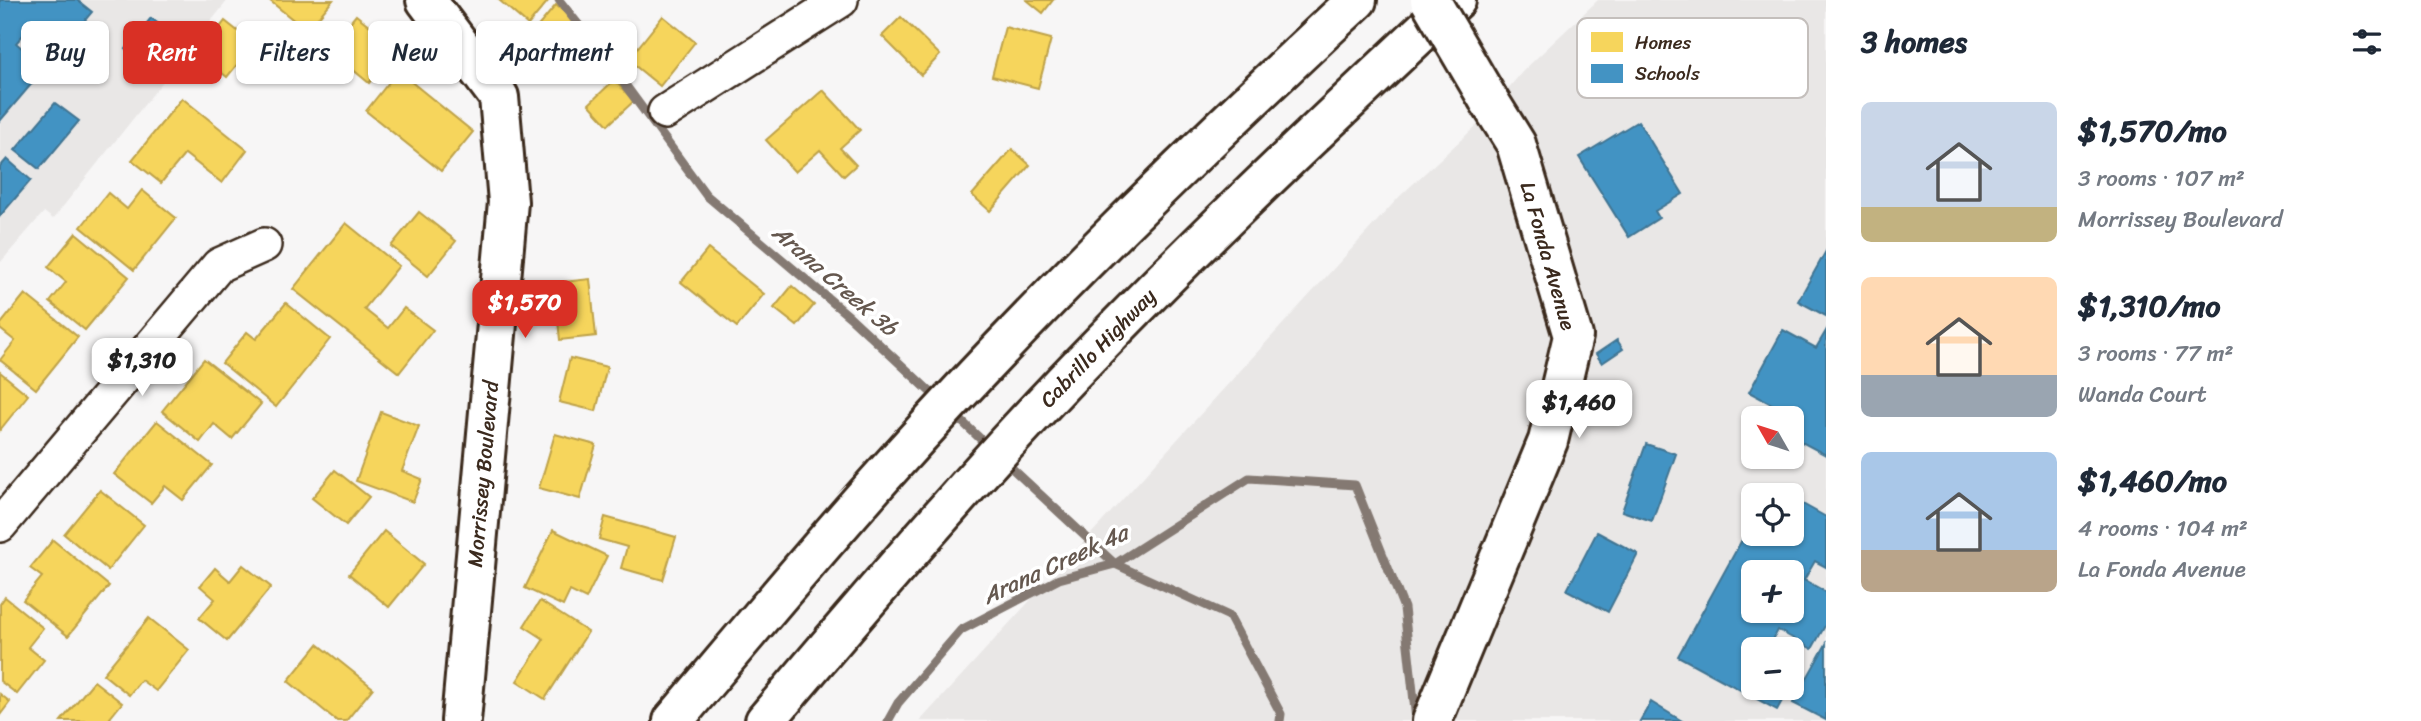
<!DOCTYPE html>
<html lang="en">
<head>
<meta charset="utf-8">
<style>
  :root { --surface:#fff; --page:#f2f2f3; --text:#1f2937; --muted:#747a83; --accent:#d93025 }
  body { margin:0; font-family:Sriracha,sans-serif; background:var(--page); color:var(--text); height:100vh; display:flex; flex-direction:column; font-size:26px; white-space:nowrap }
  * { box-sizing:border-box; margin:0 }
  p { font-size:23px; color:var(--muted) }
  .icon { flex:none; width:38px; height:38px; fill:none; stroke:currentColor; stroke-width:2; stroke-linecap:round; stroke-linejoin:round }
  .map { position:relative; flex:1; overflow:hidden }
  .sheet { display:flex; flex-direction:column; background:var(--surface); width:595px }
  .sheet>* { flex:none }
  .banner { position:absolute; left:21px; top:21px; width:665px; height:63px; display:flex; gap:14px }
  .needle { width:46px; rotate:309deg }
  .fabs { position:absolute; left:1741px; top:406px; display:grid; gap:14px }
  .fabs a { display:grid; place-items:center; width:63px; height:63px; border-radius:10px; background:var(--surface); box-shadow:0 2px 5px #0004; font-size:35px }
  .price { position:absolute; translate:-50% -60px; padding:0 16px; border-radius:14px; background:#fff; color:#222; font-size:23px; line-height:46px; filter:drop-shadow(0 2px 4px #0008) }
  .price::after { content:''; position:absolute; left:50%; top:42px; width:21px; height:16px; margin-left:-10px; background:inherit; clip-path:polygon(0 0,100% 0,50% 100%) }
  .price.on { background:var(--accent); color:#fff }
  ul { padding:0; list-style:none }
  li { display:flex; align-items:center; gap:21px; height:175px; padding:0 35px }
  li span { display:grid; place-items:center; flex:none; width:196px; height:140px; border-radius:10px; color:#555 }
  li>.icon { margin-inline-start:auto }
  span .icon { width:84px; height:84px; fill:#fffc; stroke-width:1 }
  li b { font-size:30px }
  h2 { display:flex; justify-content:space-between; align-items:center; height:84px; padding:0 35px; font-size:30px }
  .pill { padding:0 24px; border-radius:10px; background:var(--surface); box-shadow:0 2px 5px #0004; font-size:24px; line-height:63px }
  .pill.on { background:var(--accent); color:#fff }
  main { display:flex; flex:1; min-height:0 }
  .map>svg:first-child { display:block }
</style>
</head>
<body>
<main>
<div class="map">
<svg width="1826" height="721" viewBox="0 0 1826 721">
  <rect width="100%" height="100%" fill="#f7f6f6"/>
  <filter id="ink" filterUnits="userSpaceOnUse"><feTurbulence type="fractalNoise" baseFrequency=".0143" numOctaves="2"/><feDisplacementMap in="SourceGraphic" scale="14" xChannelSelector="R" yChannelSelector="G"/><feConvolveMatrix kernelMatrix="1 2 1 2 8 2 1 2 1" color-interpolation-filters="sRGB"/></filter>
  <g filter="url(#ink)">
    <g fill="#e9e7e6" fill-rule="evenodd">
      <path d="M0,0H228L53,219L44,212L0,263Z"/>
      <path d="M1598,0H1826V721H920L1400,196L1477,125L1523,71ZM1754,418H1792V457H1754ZM1754,495H1792V534H1754ZM1754,572H1792V611H1754ZM1754,649H1792V688H1754Z"/>
    </g>
    <g fill="#f6d55c" stroke="#bea249" stroke-width="2">
      <path d="M269,0H333L307,31Z"/>
      <path d="M499,0H549L528,25Z"/>
      <path d="M1027,0H1053L1043,13Z"/>
      <path d="M556,5L579,25L552,56L529,37Z"/>
      <path d="M356,15L398,48L369,83L328,49Z"/>
      <path d="M663,16L695,42L660,86L628,60Z"/>
      <path d="M901,17L940,55L921,75L882,36Z"/>
      <path d="M225,21L254,44L227,77L199,54Z"/>
      <path d="M1005,27L1051,39L1038,88L992,76Z"/>
      <path d="M398,71L473,132L441,171L366,111Z"/>
      <path d="M614,80L634,101L608,125L589,104Z"/>
      <path d="M823,90L860,130L840,148L856,165L844,176L820,150L795,172L766,140Z"/>
      <path d="M182,98L247,150L222,183L185,154L161,183L132,160Z"/>
      <path d="M1012,149L1030,165L990,211L972,195Z"/>
      <path d="M142,190L176,218L134,270L81,227L108,193L127,209Z"/>
      <path d="M419,212L456,241L428,276L391,246Z"/>
      <path d="M346,223L399,266L364,309L388,328L404,308L433,330L399,373L293,289Z"/>
      <path d="M76,233L129,277L85,330L50,302L66,282L48,267Z"/>
      <path d="M708,249L764,294L737,327L681,282Z"/>
      <path d="M590,279L596,336L560,340L554,283Z"/>
      <path d="M792,286L814,305L797,326L774,308Z"/>
      <path d="M25,294L78,337L36,389L0,360L15,341L0,329V325Z"/>
      <path d="M286,303L330,339L276,407L222,363L247,332L256,339Z"/>
      <path d="M570,358L607,367L596,411L559,402Z"/>
      <path d="M204,359L261,404L232,439L214,424L200,442L162,411Z"/>
      <path d="M0,372L28,395L0,430Z"/>
      <path d="M381,412L419,426L402,471L422,479L413,502L356,481Z"/>
      <path d="M157,421L212,465L183,500L165,486L151,503L114,474Z"/>
      <path d="M555,434L596,445L580,499L539,488Z"/>
      <path d="M335,470L369,497L346,525L312,498Z"/>
      <path d="M100,490L144,525L108,570L64,534Z"/>
      <path d="M605,517L676,537L663,580L621,568L627,547L599,539Z"/>
      <path d="M553,530L607,556L586,599L570,591L563,606L525,588Z"/>
      <path d="M384,531L424,564L389,607L349,574Z"/>
      <path d="M53,540L109,586L68,636L23,600L42,577L30,568Z"/>
      <path d="M243,565L271,587L227,641L199,618L215,599L200,586L215,568L230,581Z"/>
      <path d="M5,597L43,628L28,647L44,660L17,694L0,681V604Z"/>
      <path d="M540,601L588,632L545,699L517,681L544,639L524,626Z"/>
      <path d="M149,618L189,650L156,691L141,680L129,695L103,674Z"/>
      <path d="M318,644L373,688L346,721H337L288,681Z"/>
      <path d="M94,681L122,703L110,718L113,721H61Z"/>
      <path d="M0,694L10,702L0,715Z"/>
    </g>
    <g fill="#4393c3" stroke="#417492" stroke-width="2" fill-rule="evenodd">
      <path d="M0,0H77L92,12L53,58L24,34L16,43L45,68L0,121Z"/>
      <path d="M151,18L173,35L147,67L126,49Z"/>
      <path d="M55,103L79,121L39,169L15,150Z"/>
      <path d="M1638,121L1683,194L1655,211L1659,218L1629,237L1579,157Z"/>
      <path d="M7,159L31,180L0,216V167Z"/>
      <path d="M1826,251V316L1798,301Z"/>
      <path d="M1783,330L1816,348L1826,331V455L1792,437V418H1779L1783,410L1749,392Z"/>
      <path d="M1617,340L1623,349L1602,363L1596,354Z"/>
      <path d="M1646,444L1676,454L1652,521L1622,511Z"/>
      <path d="M1771,487L1786,495H1766Z"/>
      <path d="M1792,498L1826,517V567L1815,561L1804,580L1826,592V624L1812,649L1778,630L1768,649H1754V688H1789L1777,710L1678,656L1754,518V534H1792ZM1754,572H1792V611H1754Z"/>
      <path d="M1597,532L1638,554L1608,612L1567,590Z"/>
      <path d="M1826,644V720L1793,703Z"/>
      <path d="M1792,662L1801,667L1792,683Z"/>
      <path d="M1651,702L1682,721H1640Z"/>
    </g>
    <g fill="none" stroke-linecap="round" stroke-linejoin="round">
      <g stroke="#847972" stroke-width="9">
        <path d="M559,0L612,67L706,195L850,317L939,400"/>
        <path d="M952,412L990,448"/>
        <path d="M1003,460L1115,564L1229,616L1281,714L1280,721"/>
        <path d="M888,721L898,703L961,630L1059,579L1115,564L1249,478L1355,485L1404,608L1416,720"/>
      </g>
      <defs>
        <g id="minor">
          <path d="M665,112L841,0"/>
          <path d="M0,525L219,265L264,245"/>
        </g>
        <g id="tertiary">
          <path d="M426,0L499,97L508,202L461,721"/>
          <path d="M1432,721L1548,441L1573,336L1516,144L1488,99"/>
        </g>
        <g id="motorway">
          <path d="M673,721C745,636 816,550 890,468C1037,304 1196,150 1357,0"/>
          <path d="M765,721C850,620 936,519 1026,422C1163,275 1310,137 1456,0"/>
        </g>
      </defs>
      <use href="#minor" stroke="#3b2a1e" stroke-width="38"/>
      <use href="#tertiary" stroke="#3b2a1e" stroke-width="44"/>
      <use href="#motorway" stroke="#3b2a1e" stroke-width="44"/>
      <use href="#minor" stroke="#fff" stroke-width="33"/>
      <use href="#tertiary" stroke="#fff" stroke-width="38"/>
      <use href="#motorway" stroke="#fff" stroke-width="38"/>
      <defs>
        <path id="tertiary-bridge" d="M1430,0L1488,99"/>
      </defs>
      <use href="#tertiary-bridge" stroke="#3b2a1e" stroke-width="44" stroke-linecap="butt"/>
      <use href="#tertiary-bridge" stroke="#fff" stroke-width="38"/>
    </g>
  </g>
  <g text-anchor="middle" stroke-width="7" stroke-linejoin="round" paint-order="stroke">
    <g font-size="21" fill="#3b2a1e" stroke="#fff">
      <text transform="translate(1548 256) rotate(74)" y="7">La Fonda Avenue</text>
      <text transform="translate(1098 348) rotate(-46)" y="7">Cabrillo Highway</text>
      <text transform="translate(483 474) rotate(-85)" y="7">Morrissey Boulevard</text>
    </g>
    <g font-size="23" font-style="italic" fill="#65584f" stroke="#fff">
      <text transform="translate(835 280) rotate(41)" y="8">Arana Creek 3b</text>
      <text transform="translate(1055 564) rotate(-25)" y="8">Arana Creek 4a</text>
    </g>
  </g>
  <rect x="1577" y="18" width="231" height="80" rx="10" fill="#fff" stroke="#c4bfbc" stroke-width="2"/>
  <rect x="1591" y="32" width="32" height="20" fill="#f6d55c"/>
  <rect x="1591" y="64" width="32" height="19" fill="#4393c3"/>
  <g font-size="19" fill="#3b2a1e">
    <text x="1635" y="49">Homes</text>
    <text x="1635" y="80">Schools</text>
  </g>
</svg>
<div class="fabs">
<a><svg class="needle" viewBox="-14 -14 28 28"><path d="M0-13l5 13h-10z" fill="#e53935"/><path d="M0 13l5-13h-10z" fill="#747a83"/></svg></a>
<a><svg class="icon" aria-label="locate" viewBox="0 0 24 24"><circle cx="12" cy="12" r="6"/><path d="M12 2v4M12 18v4M2 12h4M18 12h4"/></svg></a>
<a>+</a>
<a>−</a>
</div>
<b class="price on" style="left:525px;top:340px">$1,570</b>
<b class="price" style="left:142px;top:398px">$1,310</b>
<b class="price" style="left:1579px;top:440px">$1,460</b>
<div class="banner">
<a class="pill">Buy</a>
<a class="pill on">Rent</a>
<a class="pill">Filters</a>
<a class="pill">New</a>
<a class="pill">Apartment</a>
</div>
</div>
<section class="sheet">
<h2>3 homes<svg class="icon" aria-label="filters" viewBox="0 0 24 24"><path d="M4 7h16M4 17h16"/><circle cx="9" cy="7" r="2"/><circle cx="15" cy="17" r="2"/></svg></h2>
<ul>
<li><span style="background:linear-gradient(#c9d6e8 75%,#c2b280 0)"><svg class="icon" aria-label="home" viewBox="0 0 24 24"><path d="M3 11l9-7 9 7M6 9v11h12V9"/></svg></span><div><b>$1,570/mo</b><p>3 rooms · 107 m²</p><p>Morrissey Boulevard</p></div></li>
<li><span style="background:linear-gradient(#ffd9b3 70%,#9aa5b1 0)"><svg class="icon" aria-label="home" viewBox="0 0 24 24"><path d="M3 11l9-7 9 7M6 9v11h12V9"/></svg></span><div><b>$1,310/mo</b><p>3 rooms · 77 m²</p><p>Wanda Court</p></div></li>
<li><span style="background:linear-gradient(#a9c7e8 70%,#b9a48a 0)"><svg class="icon" aria-label="home" viewBox="0 0 24 24"><path d="M3 11l9-7 9 7M6 9v11h12V9"/></svg></span><div><b>$1,460/mo</b><p>4 rooms · 104 m²</p><p>La Fonda Avenue</p></div></li>
</ul>
</section>
</main>
</body>
</html>
